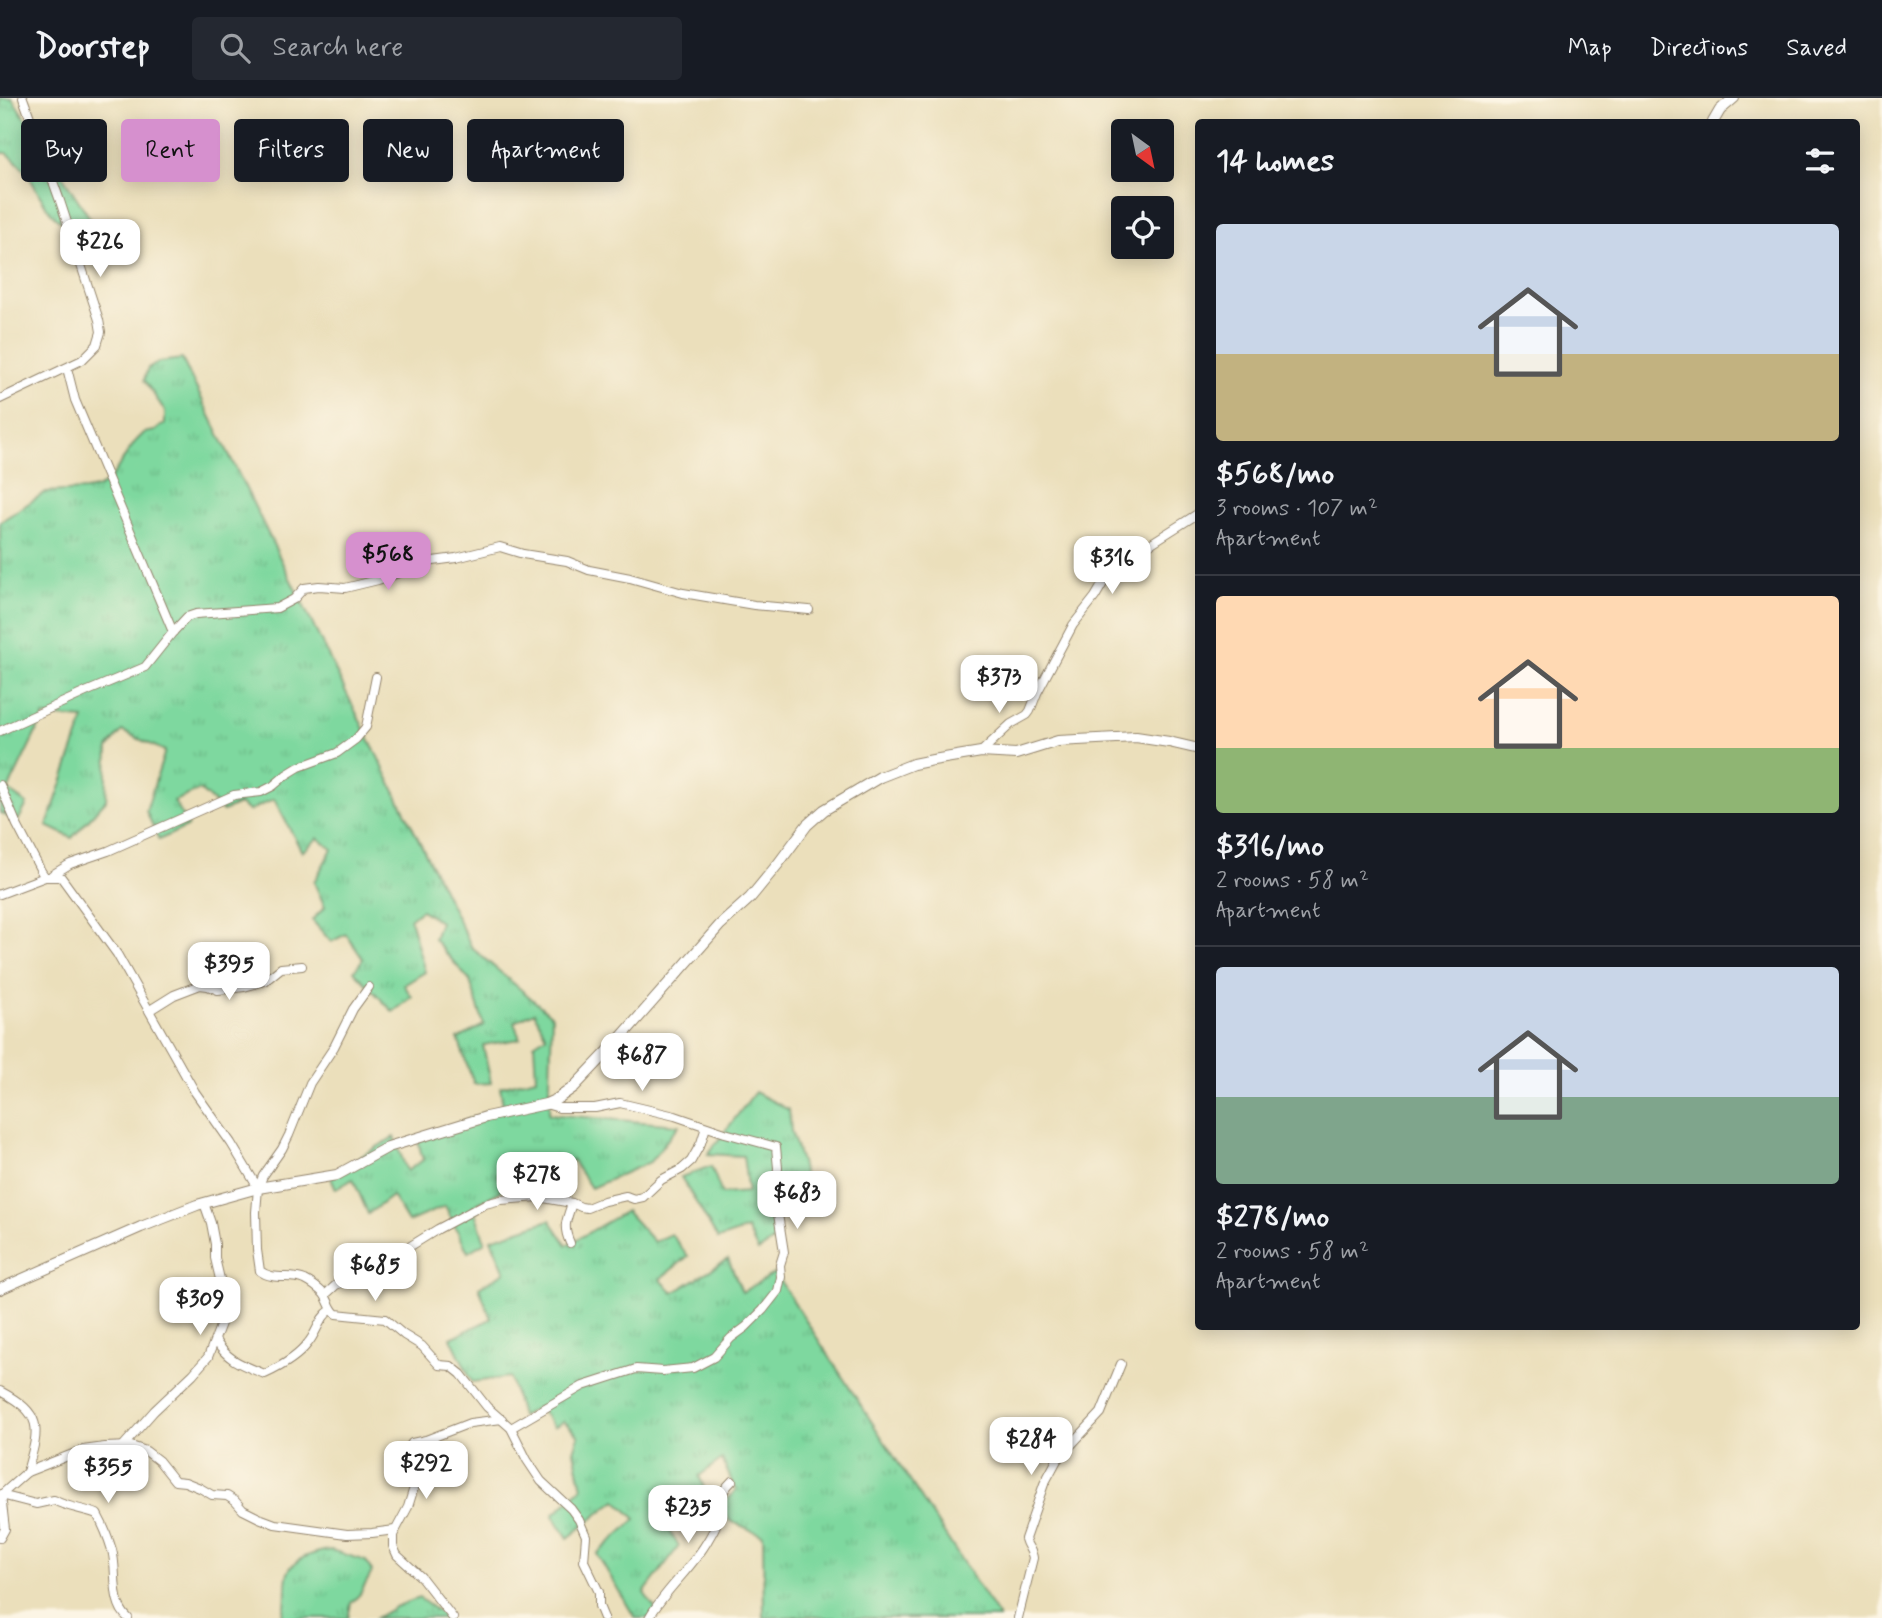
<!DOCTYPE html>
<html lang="en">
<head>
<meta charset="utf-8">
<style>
  :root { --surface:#171b24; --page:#242831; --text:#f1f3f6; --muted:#9ea1a6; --line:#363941; --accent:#d690ce }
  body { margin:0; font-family:Mynerve,sans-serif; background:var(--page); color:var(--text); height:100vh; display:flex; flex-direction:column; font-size:26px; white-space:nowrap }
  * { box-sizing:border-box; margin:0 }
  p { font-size:23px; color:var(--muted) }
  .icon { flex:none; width:38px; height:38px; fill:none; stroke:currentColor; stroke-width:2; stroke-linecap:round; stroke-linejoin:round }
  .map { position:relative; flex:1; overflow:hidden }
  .panel { position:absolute; left:1195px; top:21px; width:665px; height:1211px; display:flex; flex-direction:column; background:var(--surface); border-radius:7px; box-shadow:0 4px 18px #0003 }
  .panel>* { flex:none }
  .hud { position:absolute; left:21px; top:21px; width:665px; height:63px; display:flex; gap:14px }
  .needle { width:46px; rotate:147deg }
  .buttons { position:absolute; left:1111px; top:21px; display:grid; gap:14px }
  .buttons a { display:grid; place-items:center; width:63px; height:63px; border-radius:7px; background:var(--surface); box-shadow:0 4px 18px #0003; font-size:35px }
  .price { position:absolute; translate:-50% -60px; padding:0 16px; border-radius:14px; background:#fff; color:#222; font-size:23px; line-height:46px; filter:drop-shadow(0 2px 4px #0008) }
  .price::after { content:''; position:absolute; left:50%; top:42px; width:21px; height:16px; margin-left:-10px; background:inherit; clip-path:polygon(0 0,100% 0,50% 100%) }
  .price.on { background:var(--accent); color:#111 }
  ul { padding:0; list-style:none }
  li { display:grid; align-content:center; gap:14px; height:371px; padding:0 21px }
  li+li { border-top:2px solid var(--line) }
  li span { display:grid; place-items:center; height:217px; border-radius:7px; color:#555 }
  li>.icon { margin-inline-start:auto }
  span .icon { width:126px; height:126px; fill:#fffc; stroke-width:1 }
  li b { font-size:30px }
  h2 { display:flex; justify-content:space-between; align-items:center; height:84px; padding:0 21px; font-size:30px }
  .tag { padding:0 24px; border-radius:7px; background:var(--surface); box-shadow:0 4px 18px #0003; font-size:24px; line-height:63px }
  .tag.on { background:var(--accent); color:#111 }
  header { display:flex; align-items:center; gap:42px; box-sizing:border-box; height:98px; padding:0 35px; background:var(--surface); border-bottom:2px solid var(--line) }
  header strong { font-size:33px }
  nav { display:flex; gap:38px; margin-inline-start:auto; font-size:24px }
  .search { width:490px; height:63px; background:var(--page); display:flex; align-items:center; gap:18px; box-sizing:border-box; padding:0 24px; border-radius:7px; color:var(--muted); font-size:26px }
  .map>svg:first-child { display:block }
</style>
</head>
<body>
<header>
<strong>Doorstep</strong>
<div class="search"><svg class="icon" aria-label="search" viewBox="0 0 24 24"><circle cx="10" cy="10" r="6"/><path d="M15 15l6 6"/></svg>Search here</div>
<nav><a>Map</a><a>Directions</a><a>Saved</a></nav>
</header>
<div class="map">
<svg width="1882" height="1520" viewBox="0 0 1882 1520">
  <defs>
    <pattern id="grass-tufts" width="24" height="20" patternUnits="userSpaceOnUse" patternTransform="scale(1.75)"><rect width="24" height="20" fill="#7ed89f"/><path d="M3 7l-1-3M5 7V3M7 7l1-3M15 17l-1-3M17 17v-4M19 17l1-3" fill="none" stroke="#6eba88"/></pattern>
  </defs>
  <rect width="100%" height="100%" fill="#fcf5e5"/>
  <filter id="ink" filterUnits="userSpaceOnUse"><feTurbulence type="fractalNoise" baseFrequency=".0143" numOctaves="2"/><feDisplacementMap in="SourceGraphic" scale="14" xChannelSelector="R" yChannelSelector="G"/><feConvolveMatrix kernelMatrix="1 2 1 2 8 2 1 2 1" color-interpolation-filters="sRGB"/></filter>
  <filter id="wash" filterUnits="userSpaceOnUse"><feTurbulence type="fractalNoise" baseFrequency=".00686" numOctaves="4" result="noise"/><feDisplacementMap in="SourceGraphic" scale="28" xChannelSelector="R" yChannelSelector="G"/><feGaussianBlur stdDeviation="1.57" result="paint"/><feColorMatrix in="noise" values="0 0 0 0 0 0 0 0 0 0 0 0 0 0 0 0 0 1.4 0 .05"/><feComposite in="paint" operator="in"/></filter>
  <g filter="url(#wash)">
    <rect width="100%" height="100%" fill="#ebdfbb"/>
    <g fill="url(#grass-tufts)" stroke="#5c815e" stroke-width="2">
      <path d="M0,0H12L93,125C86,125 77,127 70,126C49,123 40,96 30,80C24,71 16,62 7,55H0Z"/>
      <path d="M182,261L472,850L552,918L549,1016L679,1027L650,1064L591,1090L572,1062L536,1081L531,1061L497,1075L501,1093L473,1108L485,1144L468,1154L445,1108L408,1124L392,1098L368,1116L353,1081L336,1091L330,1077L394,1039L407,1073L423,1062L418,1043L503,1007L500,989L536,980L534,946L546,938L534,914L514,924L520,941L483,947L491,985L474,986L458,941L484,927L470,883L434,841L440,824L421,812L410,821L425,874L404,887L412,899L393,914L354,873L363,861L346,836L331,844L312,822L325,809L314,784L332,751L318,740L302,754L274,701L249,713L239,706L223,713L200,692L174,703L188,728L159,742L146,713L165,653L122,633L108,650L106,702L72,740L47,728L84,621L44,618L8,692L27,706L18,723L0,715V424L46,394L86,392L97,390L108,384L135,344L144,335L155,333L165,325V313L144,282L148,270L159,264Z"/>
      <path d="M755,994L789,1012L791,1033L801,1064L807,1094L775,1100L776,1141L758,1153L747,1131L718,1141L681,1079L711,1068L722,1096L748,1094L743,1058L708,1056Z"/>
      <path d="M626,1113L654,1144L671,1136L688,1158L660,1181L673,1195L728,1161L742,1194L775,1175L999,1520H827L808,1518L764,1520L763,1437L730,1423L720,1408L736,1393L722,1361L699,1378L708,1398L697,1421L685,1408L665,1426L679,1448L644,1495L657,1513L649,1520H635L597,1456L636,1421L616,1402L568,1440L553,1417L582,1390L574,1353L579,1338L564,1323L554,1329L539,1309L521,1318L510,1279L472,1284L451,1240L491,1221L479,1189L505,1174L491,1141L550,1122L567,1147Z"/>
      <path d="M331,1452L366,1463L372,1474L360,1496L351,1505L348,1520H281C293,1498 275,1473 303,1460C313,1455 320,1453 331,1452Z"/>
      <path d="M419,1500L447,1520H376L395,1509Z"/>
    </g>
  </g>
  <g filter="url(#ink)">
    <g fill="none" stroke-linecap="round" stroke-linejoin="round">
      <defs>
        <g id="minor">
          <path d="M67,270L75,302L173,534"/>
          <path d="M0,301L82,262L97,247L101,234L99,222L60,103L23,0"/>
          <path d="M0,633L88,593L145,569L173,534L187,519L196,516L277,510L294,501L304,490L319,488L345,490L378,482L433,463L456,460L500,449L523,456L567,463L589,472L630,480L683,495L754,507L809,512"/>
          <path d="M981,654L1011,626L1027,617L1030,613L1037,595L1073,527L1095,499L1112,470L1199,415"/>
          <path d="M0,687L17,727L41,773L45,779H61L117,856L195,994L231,1045L258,1090"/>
          <path d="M52,777L70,766L108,753L234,697L261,694L273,688L286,677L299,669L337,655L356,641L366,629L376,579"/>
          <path d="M0,796L45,779"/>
          <path d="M369,889L353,911L334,949L310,985L289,1037L282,1051L263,1078L258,1090L256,1114L257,1152L260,1173C273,1183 291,1176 305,1182C311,1185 319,1191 324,1196C329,1202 329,1210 336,1216L385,1221L404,1237L422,1248L439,1267L451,1268L461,1276L487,1309L511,1330L527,1362L541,1383L571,1411L579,1422L586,1438L584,1463L599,1494V1508L604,1520"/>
          <path d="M150,912L174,897L200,887L208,888L218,892L244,889L265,883L281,870L302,868"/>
          <path d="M570,1145C562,1127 567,1122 572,1105"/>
          <path d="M325,1197L336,1187L380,1167L438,1131L485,1106L501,1102L538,1099L572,1105L581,1109L587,1110L604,1103L626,1098L634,1101L643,1099L661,1082L682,1071L691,1063L701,1045L706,1029"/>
          <path d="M215,1242C228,1263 242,1267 265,1276C280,1269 298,1259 308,1245C317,1235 319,1219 331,1212"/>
          <path d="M0,1293C45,1317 39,1331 27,1374"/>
          <path d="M511,1330L583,1288L636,1271L663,1273L693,1270L714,1259L731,1240L746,1229L763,1212L778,1193L781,1179L780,1167L784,1154L775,1097L778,1070L776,1049L725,1035L675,1018L620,1005L595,1010H559L546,1006"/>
          <path d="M123,1348L154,1313L193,1276L208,1259L222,1223L223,1194L215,1160V1146L211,1125L204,1105"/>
          <path d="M1,1397L36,1406L54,1402C67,1410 83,1410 97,1416C102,1425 109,1442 112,1452C118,1473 110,1504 128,1520"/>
          <path d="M0,1440L5,1431L1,1397L27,1374L83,1352L105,1349L131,1348L146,1353L159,1363L175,1383L185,1384L200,1390L212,1397L227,1398L235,1403L243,1412L259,1420L275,1426L347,1436L372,1435L395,1432"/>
          <path d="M453,1520L421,1479L397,1457L393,1448V1437L408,1409L416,1383L408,1362L407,1352L412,1345L426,1342L470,1325L502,1321"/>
          <path d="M649,1520C665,1491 692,1471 708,1442C711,1437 714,1432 716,1427C723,1406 713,1402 732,1383"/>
          <path d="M1018,1520L1033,1460C1032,1452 1027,1449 1025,1441L1044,1386L1057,1362L1101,1315L1121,1266"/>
        </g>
        <g id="tertiary">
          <path d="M1713,24L1720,12L1734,0"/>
          <path d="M0,1191L141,1129L197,1107L258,1090L337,1077L388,1049L486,1019L546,1006L557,1001L574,989L616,945L720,827L750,800L778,766L807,727L824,712L880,679L913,666L933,662L981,654L1016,656L1058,643L1136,639L1169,644L1199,651"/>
        </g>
      </defs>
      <use href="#minor" stroke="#93846c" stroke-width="10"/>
      <use href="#tertiary" stroke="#93846c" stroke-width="12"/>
      <use href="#minor" stroke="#fff" stroke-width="8"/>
      <use href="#tertiary" stroke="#fff" stroke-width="10"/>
    </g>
  </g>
</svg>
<div class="buttons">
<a><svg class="needle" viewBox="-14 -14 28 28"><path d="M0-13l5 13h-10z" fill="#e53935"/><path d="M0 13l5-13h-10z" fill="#9ea1a6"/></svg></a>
<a><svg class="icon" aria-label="locate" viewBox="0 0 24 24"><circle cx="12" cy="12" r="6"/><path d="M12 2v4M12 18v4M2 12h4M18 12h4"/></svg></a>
</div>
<b class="price" style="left:100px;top:181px">$226</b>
<b class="price on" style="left:388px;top:494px">$568</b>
<b class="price" style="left:1112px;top:498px">$316</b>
<b class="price" style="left:999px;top:617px">$373</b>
<b class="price" style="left:229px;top:904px">$395</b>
<b class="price" style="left:642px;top:995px">$687</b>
<b class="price" style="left:537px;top:1114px">$278</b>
<b class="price" style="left:797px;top:1133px">$683</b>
<b class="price" style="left:375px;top:1205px">$685</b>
<b class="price" style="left:200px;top:1239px">$309</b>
<b class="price" style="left:1031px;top:1379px">$284</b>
<b class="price" style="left:426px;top:1403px">$292</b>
<b class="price" style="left:108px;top:1407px">$355</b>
<b class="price" style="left:688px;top:1447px">$235</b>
<div class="hud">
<a class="tag">Buy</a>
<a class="tag on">Rent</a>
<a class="tag">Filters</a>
<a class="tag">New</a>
<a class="tag">Apartment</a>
</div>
<section class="panel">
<h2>14 homes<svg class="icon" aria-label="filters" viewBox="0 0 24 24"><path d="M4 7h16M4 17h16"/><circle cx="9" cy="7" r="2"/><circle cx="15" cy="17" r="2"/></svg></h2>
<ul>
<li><span style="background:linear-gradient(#c9d6e8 60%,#c2b280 0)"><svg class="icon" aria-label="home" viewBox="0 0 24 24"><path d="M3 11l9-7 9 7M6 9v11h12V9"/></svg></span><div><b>$568/mo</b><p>3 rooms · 107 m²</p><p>Apartment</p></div></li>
<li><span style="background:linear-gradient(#ffd9b3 70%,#8fb573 0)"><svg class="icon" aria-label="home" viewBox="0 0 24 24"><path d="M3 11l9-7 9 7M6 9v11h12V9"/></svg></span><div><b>$316/mo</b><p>2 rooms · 58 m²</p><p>Apartment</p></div></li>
<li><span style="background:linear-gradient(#c9d6e8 60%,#7fa58c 0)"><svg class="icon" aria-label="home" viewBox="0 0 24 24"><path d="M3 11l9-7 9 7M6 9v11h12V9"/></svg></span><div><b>$278/mo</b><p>2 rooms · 58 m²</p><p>Apartment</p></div></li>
</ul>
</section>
</div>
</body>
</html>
